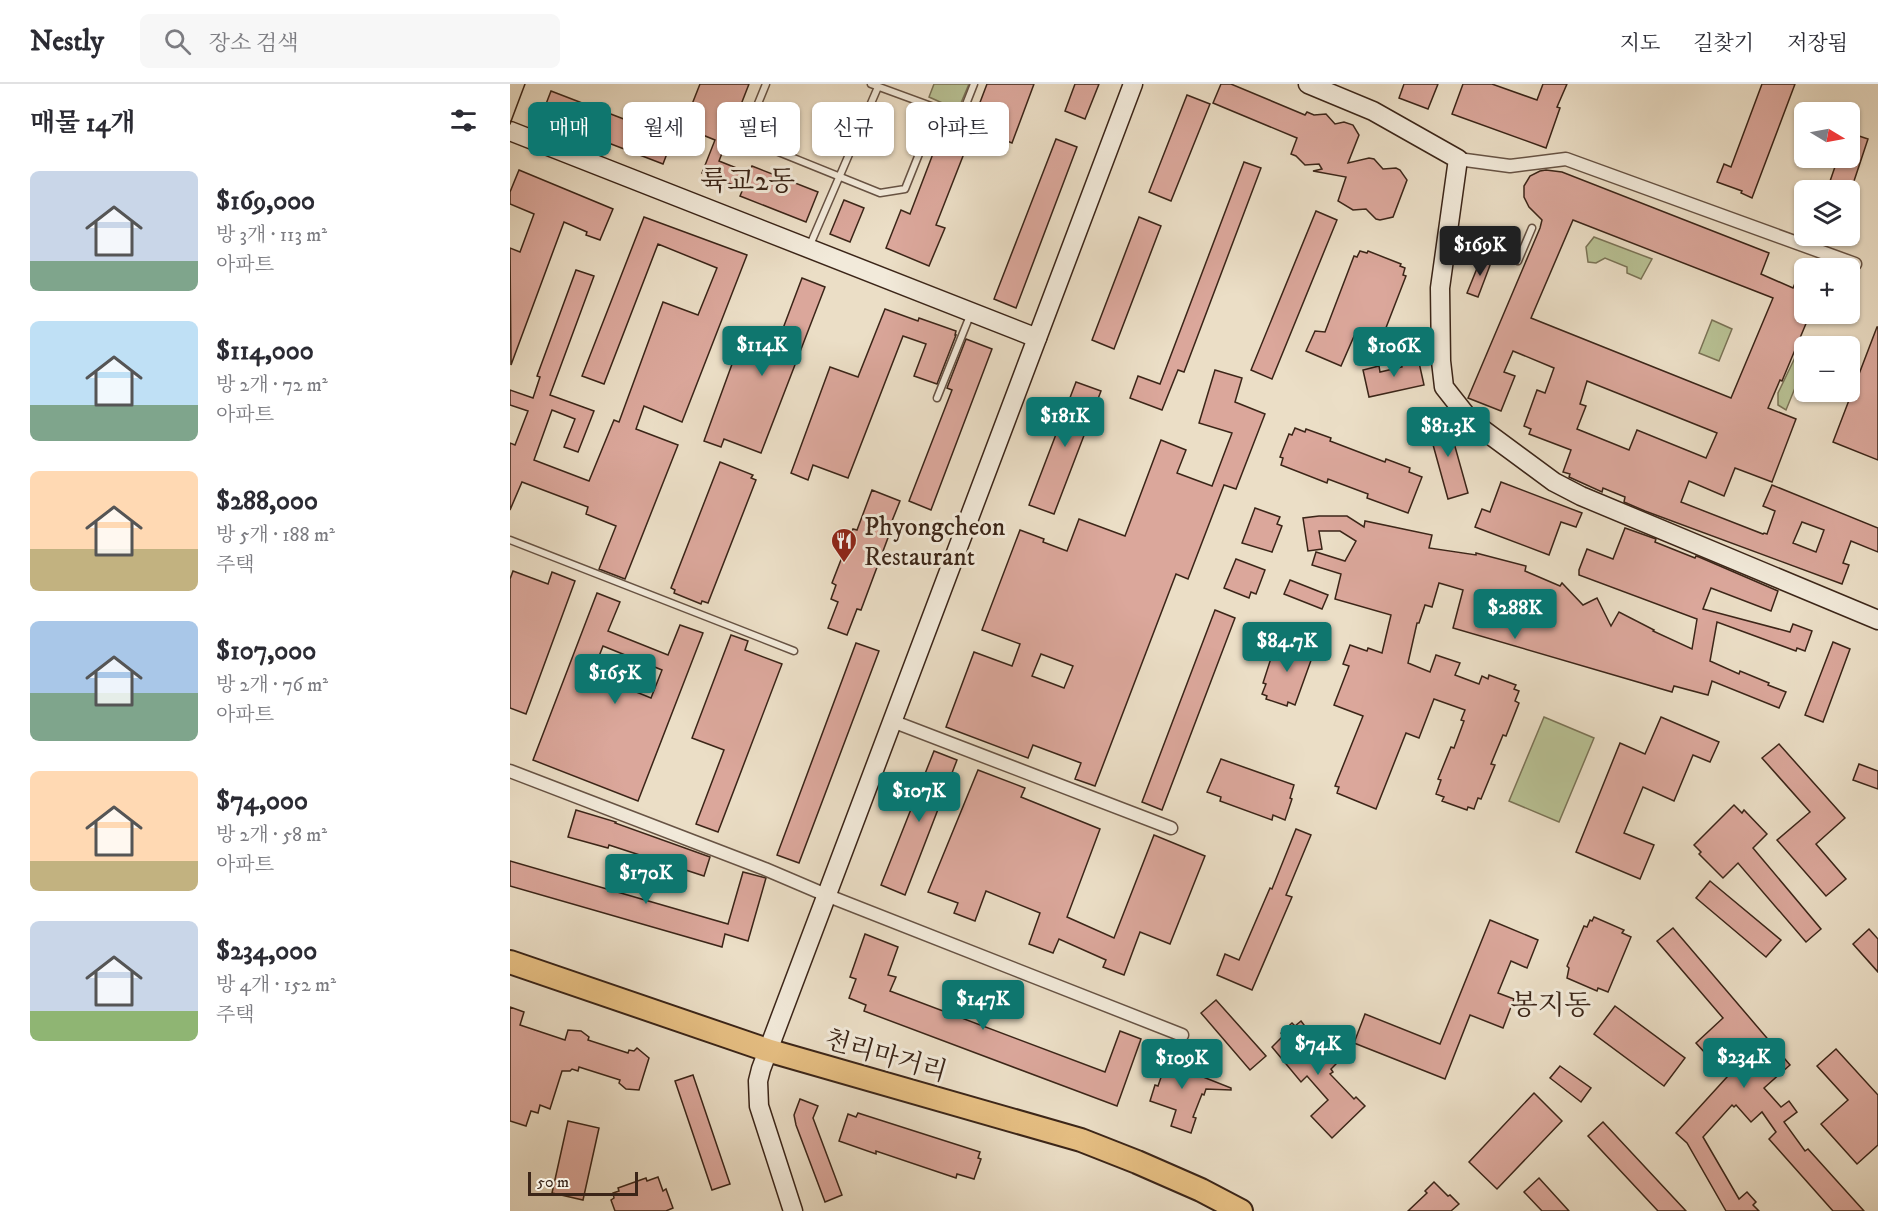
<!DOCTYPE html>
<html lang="ko">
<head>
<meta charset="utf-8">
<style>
  :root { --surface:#fff; --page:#f7f7f7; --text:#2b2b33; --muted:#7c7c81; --line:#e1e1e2; --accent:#0f766e }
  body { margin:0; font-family:"IM FELL DW Pica","Noto Serif KR",serif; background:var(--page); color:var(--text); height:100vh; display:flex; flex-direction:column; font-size:22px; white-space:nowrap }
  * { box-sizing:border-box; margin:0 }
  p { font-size:20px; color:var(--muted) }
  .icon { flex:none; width:33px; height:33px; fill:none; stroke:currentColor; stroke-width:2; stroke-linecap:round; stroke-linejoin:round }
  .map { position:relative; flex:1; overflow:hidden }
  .panel { display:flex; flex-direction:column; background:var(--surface); width:510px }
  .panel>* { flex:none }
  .top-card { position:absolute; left:18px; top:18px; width:570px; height:54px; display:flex; gap:12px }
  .needle { width:39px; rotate:100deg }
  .tools { position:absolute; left:1284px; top:18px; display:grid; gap:12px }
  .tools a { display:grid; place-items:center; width:66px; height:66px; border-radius:9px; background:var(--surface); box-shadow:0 2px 4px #0004; font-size:30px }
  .scale { position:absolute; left:18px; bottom:15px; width:110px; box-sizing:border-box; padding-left:6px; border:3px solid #3b2518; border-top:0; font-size:16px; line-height:21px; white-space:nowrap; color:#3b2518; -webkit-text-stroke:4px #f2eada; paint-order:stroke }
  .price { position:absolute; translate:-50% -51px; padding:0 14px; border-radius:6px; background:var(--accent); color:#fff; font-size:20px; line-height:39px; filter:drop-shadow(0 2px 3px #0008) }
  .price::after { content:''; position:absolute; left:50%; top:36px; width:18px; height:14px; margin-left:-9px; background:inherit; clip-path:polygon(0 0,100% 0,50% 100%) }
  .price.active { background:#222; color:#fff }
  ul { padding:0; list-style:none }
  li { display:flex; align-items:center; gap:18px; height:150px; padding:0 30px }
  li span { display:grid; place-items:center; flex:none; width:168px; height:120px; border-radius:9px; color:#555 }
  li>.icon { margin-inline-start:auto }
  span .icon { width:72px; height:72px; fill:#fffc; stroke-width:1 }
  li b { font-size:26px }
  h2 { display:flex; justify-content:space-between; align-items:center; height:72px; padding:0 30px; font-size:26px }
  .pill { padding:0 21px; border-radius:9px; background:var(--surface); box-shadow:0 2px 4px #0004; font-size:21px; line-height:54px }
  .pill.active { background:var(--accent); color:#fff }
  header { display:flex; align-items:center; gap:36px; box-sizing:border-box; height:84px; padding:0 30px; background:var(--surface); border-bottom:2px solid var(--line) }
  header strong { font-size:28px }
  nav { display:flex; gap:33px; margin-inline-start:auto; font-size:21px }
  .search { width:420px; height:54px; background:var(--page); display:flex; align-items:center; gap:15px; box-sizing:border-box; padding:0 21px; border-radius:9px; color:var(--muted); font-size:22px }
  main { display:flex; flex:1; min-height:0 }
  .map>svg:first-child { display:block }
</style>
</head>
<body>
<header>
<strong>Nestly</strong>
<div class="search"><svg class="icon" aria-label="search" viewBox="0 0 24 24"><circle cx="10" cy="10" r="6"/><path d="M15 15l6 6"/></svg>장소 검색</div>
<nav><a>지도</a><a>길찾기</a><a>저장됨</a></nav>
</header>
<main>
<section class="panel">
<h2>매물 14개<svg class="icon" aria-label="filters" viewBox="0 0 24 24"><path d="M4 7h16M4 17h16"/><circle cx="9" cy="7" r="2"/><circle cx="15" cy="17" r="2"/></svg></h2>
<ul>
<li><span style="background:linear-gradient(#c9d6e8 75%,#7fa58c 0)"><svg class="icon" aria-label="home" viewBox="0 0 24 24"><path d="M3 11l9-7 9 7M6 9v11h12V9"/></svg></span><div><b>$169,000</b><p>방 3개 · 113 m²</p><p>아파트</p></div></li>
<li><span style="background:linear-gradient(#bfe0f5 70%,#7fa58c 0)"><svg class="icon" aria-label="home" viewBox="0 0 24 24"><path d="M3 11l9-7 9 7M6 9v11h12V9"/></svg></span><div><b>$114,000</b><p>방 2개 · 72 m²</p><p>아파트</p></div></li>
<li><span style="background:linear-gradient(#ffd9b3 65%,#c2b280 0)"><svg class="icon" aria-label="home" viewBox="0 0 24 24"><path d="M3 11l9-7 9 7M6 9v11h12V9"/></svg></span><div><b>$288,000</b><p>방 5개 · 188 m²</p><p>주택</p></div></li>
<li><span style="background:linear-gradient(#a9c7e8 60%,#7fa58c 0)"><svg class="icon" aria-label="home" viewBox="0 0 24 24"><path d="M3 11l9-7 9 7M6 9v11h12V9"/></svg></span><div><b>$107,000</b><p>방 2개 · 76 m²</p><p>아파트</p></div></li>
<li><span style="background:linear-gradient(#ffd9b3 75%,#c2b280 0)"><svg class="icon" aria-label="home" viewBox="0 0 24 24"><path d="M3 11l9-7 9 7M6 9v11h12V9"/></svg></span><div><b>$74,000</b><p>방 2개 · 58 m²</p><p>아파트</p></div></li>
<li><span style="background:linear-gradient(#c9d6e8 75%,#8fb573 0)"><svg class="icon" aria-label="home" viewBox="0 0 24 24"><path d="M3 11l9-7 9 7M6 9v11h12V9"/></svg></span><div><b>$234,000</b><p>방 4개 · 152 m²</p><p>주택</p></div></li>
</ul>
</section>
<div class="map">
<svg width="1368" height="1127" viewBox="0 0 1368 1127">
  <rect width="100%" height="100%" fill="#ebdec6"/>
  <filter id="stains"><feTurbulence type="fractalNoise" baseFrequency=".00333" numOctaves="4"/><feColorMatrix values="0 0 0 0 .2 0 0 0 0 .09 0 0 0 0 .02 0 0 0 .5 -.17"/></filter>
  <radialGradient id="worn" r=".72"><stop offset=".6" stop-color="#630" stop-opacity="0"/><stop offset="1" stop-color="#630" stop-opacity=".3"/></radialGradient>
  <g fill="#b8c194" stroke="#7a7356" stroke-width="1.5">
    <path d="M424,0H459L448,26L419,13Z"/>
    <path d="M1084,153L1142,175L1131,195L1117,189V183L1095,174L1086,179L1078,178L1076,163Z"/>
    <path d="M1202,236L1222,245L1209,277L1189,269Z"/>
    <path d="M1291,261L1296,262L1294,282L1276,326L1268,321V309Z"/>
    <path d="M1034,633L1084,654L1049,738L999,717Z"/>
  </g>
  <g fill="#dba79b" stroke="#3b2518" stroke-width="1.5" fill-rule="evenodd">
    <path d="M190,0H239L209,77L239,89L242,82L308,108L296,138L230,112L233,105L192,89L205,56L173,43Z"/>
    <path d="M477,0H524L502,59L464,44L426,141L435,144L419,182L376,164L391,126L400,130L437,33L461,42Z"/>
    <path d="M565,0H589L575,35L555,27Z"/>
    <path d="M711,0H721L795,31L797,28L804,31L816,30L825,40L834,38L843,41L849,51L838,79L859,74L864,75L873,85L886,84L890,86L897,96L883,133L870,136L866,135L856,125L843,126L828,117L836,93L803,87L812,85L809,80L795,81L786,72L781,70L787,54L703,19Z"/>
    <path d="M894,0H928L918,25L889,14Z"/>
    <path d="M953,0H982L1027,16L1033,0H1057L1047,23L1050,24L1036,64L942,30Z"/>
    <path d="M1252,0H1285L1242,114L1231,109L1232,107L1207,98L1214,80L1221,83Z"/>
    <path d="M41,7L163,54L153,80L31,33Z"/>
    <path d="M677,11L700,20L661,117L639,108Z"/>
    <path d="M1340,49L1358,55L1341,106H1317L1328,74H1340Z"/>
    <path d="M546,55L567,63L506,224L484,215Z"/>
    <path d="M734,78L751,84L674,288L668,286L652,326L620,314L628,292L650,300Z"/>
    <path d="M9,86L103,125L90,156L76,151L77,148L54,138L1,281L0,164L10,168L24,130L0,120V108Z"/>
    <path d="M1036,86L1052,88L1259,169L1251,190L1283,204L1294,178V230H1300L1272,297L1270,296L1258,324L1286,335L1262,398L1225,384L1214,412L1179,397L1171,418L1253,450L1254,449L1257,450L1265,427L1253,422L1262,401L1368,444V468L1341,457L1333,479L1339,481L1332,500L1135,427L1114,418L1115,413L1093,404L1092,408L1059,393L1060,390L1053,388L1061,366L1019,350L1021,345L1014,342L1027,306L1035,309L1044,284L1003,267L994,288L1005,292L991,327L958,314L1030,144L1032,136L1019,123L1014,113V102L1020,92L1030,87ZM1063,136L1263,214L1221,314L1021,234ZM1077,297L1207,349L1196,374L1127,346L1119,366L1067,345L1076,322L1070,320ZM1292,438L1314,446L1306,468L1283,459Z"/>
    <path d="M334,116L354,124L340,158L320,150Z"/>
    <path d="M806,127L827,136L762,295L741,286Z"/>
    <path d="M134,133L237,171L172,338L134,322L126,345L168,361L115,495L89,485L106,442L76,430L78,423L12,398L0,426V359L5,361L18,327L0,321V306L23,314L30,293L27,292L66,186L84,192L40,311L84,327L68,368L54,363L65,335L42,326L24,376L79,397L104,336L109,338L153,218L188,231L207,184L148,160L94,300L72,292Z"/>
    <path d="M629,133L651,142L604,265L582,256Z"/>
    <path d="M850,167L857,169L858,167L891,180L890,182L895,184L893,191L896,192L872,254L869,253L865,264L847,257L845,250L831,282L796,267L805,247L815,248L844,172L847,173Z"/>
    <path d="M972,172L982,176L968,213L957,209Z"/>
    <path d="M292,194L315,203L251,369L214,355L211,363L194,357L233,250L266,263Z"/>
    <path d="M375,225L408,237L409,234L446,247L445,251H446L427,300L404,292L416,260L393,252L338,394L303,381L298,396L281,389L320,283L348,293Z"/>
    <path d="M1367,243H1368V376L1323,358Z"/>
    <path d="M456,255L482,265L421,426L399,417L442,306L437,304Z"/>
    <path d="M908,274L914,301L859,313L853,286L869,282L870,288L892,283L891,277Z"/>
    <path d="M705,286L732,294L725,318L755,330L726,405L714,401L678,495L666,490L585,702L565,695L571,679L523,661L518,674L436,643L464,568L502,582L510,560L472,546L510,446L534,455L533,458L557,467L569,435L615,452L651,356L676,366L667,389L702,402L722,349L689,339ZM531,570L563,582L554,604L522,592Z"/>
    <path d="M566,298L591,307L544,430L519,421Z"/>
    <path d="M937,334L958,409L938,415L917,339Z"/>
    <path d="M785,344L795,348L796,345L821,354L820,357L875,378L876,375L900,384L899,388L912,393L898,429L857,414L858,410L818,395L817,399L771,381L773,374L770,373L779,350L782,351Z"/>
    <path d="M210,378L243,391L241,394L246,396L198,519L192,517L191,520L164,509L165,506L161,504Z"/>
    <path d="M991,398L1072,429L1066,443L1051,438L1039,471L965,443L972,425L980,428Z"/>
    <path d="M362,406L390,417L380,442L382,443L351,526L347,525L337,551L318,544L328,518L321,515L326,501L322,499L343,445L347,446Z"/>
    <path d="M745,424L770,433L767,440L772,442L762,468L732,459Z"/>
    <path d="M809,432H837L854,443L855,437L922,451L919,464L966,471V469L1016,482L1015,487L1050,502L1052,499L1073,521L1087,514L1101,542L1109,528L1144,546L1143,547L1182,565L1187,535L1069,491V486L1077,465L1103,475L1115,444L1146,455L1145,458L1185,474L1186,472L1189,473L1268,507L1261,527L1201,504L1193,525L1280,548L1283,540L1302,547L1295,567L1287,564L1286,567L1207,538L1200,577L1229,590L1230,587L1259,599L1258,601L1276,608L1269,624L1202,597L1198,611L1164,602L1162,608L943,544L953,506L929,499L922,523L915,521L909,539H907L898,579L920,588L926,571L950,579L945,591L969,600L972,592L978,595L979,591L1006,601L1004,605L1009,607L1005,617L1009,619L996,652L993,651L981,680L985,681L971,715L968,714L964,725L958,723L957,726L932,717L934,713L926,710L931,696L928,695L941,663L944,664L954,637L951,636L955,626L924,615L909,654L896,649L866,725L827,709L829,703L825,702L853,632L824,621L839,582L833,580L840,561L857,567L858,564L872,569L881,531L825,515L831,490L802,481L806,468L835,477L846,457L830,447H809L812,465L798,467L793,434Z"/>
    <path d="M726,475L755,486L746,510L741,508L739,514L714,504Z"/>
    <path d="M3,487L38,500L42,488L65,497L16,630L0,624V495Z"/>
    <path d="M780,496L818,511L812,525L774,510Z"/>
    <path d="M87,509L110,518L98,547L158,571L170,541L193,549L128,717L23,676ZM93,562L152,586L141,614L82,590Z"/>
    <path d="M705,526L725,534L652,726L632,718Z"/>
    <path d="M221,551L238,557L235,566L272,580L208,748L186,740L214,666L182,654Z"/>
    <path d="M777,557L798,564L797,566L804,568L785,621L778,618L777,622L756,615L757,612L752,610L756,600L753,599L763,568L767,569L771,558L776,559Z"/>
    <path d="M1323,558L1340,565L1313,638L1295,631Z"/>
    <path d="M346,559L369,567L289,779L267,771Z"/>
    <path d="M1151,633L1209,658L1200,678L1183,671L1164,717L1133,703L1114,749L1144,761L1130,795L1066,768L1110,659L1135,670Z"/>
    <path d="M1269,660L1335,734L1306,760L1336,795L1316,812L1267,756L1300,728L1252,674Z"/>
    <path d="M424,667L447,676L395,811L371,801Z"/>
    <path d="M711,675L784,701L780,714L782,715L775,736L763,731L762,736L710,717L711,713L697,708Z"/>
    <path d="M1349,680L1368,687V705L1343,696Z"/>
    <path d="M468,686L515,704L511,713L590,745L557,833L604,854L644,751L695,772L660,860L630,848L614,891L593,883L596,876L549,855L543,869L519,860L530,829L476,807L465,837L444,829L448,819L418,808Z"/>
    <path d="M1224,721L1232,729L1234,726L1257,750L1243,764L1311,845L1296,858L1228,779L1213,794L1189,770L1191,768L1184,761Z"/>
    <path d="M66,726L106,738L105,739L200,773L194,792L99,761L98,764L58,753Z"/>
    <path d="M786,745L801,751L776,811L782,813L742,906L707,891L715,870L729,876L760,804L762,805Z"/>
    <path d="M0,777L218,840L233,788L256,794L238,857L215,850L212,863L0,802Z"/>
    <path d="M1200,797L1271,856L1256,873L1186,814Z"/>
    <path d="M1084,833L1114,846L1112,849L1121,853L1098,908L1088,904L1087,907L1057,894L1059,884L1057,882L1074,842L1077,843L1080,836L1082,837Z"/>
    <path d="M980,836L1028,856L1017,884L1001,877L988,909L1004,915L993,944L960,931L935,995L844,959L855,930L930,960Z"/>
    <path d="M1163,844L1280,981L1254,1004L1271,1023L1279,1017L1287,1028L1274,1038L1295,1067L1298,1065L1354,1127H1323L1259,1055L1266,1048L1252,1028L1241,1038L1226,1021L1224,1023L1222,1021L1193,1053L1229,1115L1237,1108L1246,1118L1243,1121L1249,1127H1216L1177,1059L1166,1049L1217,993L1186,959L1213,934L1147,857Z"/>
    <path d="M1359,845L1368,855V888L1343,860Z"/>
    <path d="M355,850L388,863L378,891L386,893L380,907L595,988L610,947L631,955L607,1022L354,927L356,921L339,914L346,895L340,893Z"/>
    <path d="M706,916L756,972L740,986L691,929Z"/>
    <path d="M1105,922L1175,974L1154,1002L1084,950Z"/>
    <path d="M0,923L14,928L10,941L55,956L58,946L71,947L79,953L78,956L118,969L119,966L124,967L127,964L139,974L129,1006L116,1005L109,999L110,996L69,983L68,987L62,985L60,987H52L40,1025L30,1021L28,1029L21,1027L16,1042L0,1037Z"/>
    <path d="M791,937L797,945L800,943L825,971L821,974L826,980L821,985L823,988L820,990L844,1015L846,1013L855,1022L822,1054L801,1032L818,1016L797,992L791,998L762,963L773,952L771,949L782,939L785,942Z"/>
    <path d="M659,964L679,971L673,985L721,1004V1006L696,1005L694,1011L692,1010L683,1033L686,1034L681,1049L661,1042L666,1026L640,1017L645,1001L648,1002L656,979L653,978Z"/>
    <path d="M1326,965L1368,1011V1061L1347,1080L1311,1040L1338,1016L1307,982Z"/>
    <path d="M1050,982L1081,1004L1071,1018L1040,994Z"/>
    <path d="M183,991L220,1100L202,1106L165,997Z"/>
    <path d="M1024,1009L1052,1037L987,1105L959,1078Z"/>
    <path d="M290,1015L308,1022L303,1034L332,1111L315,1118L286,1041L284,1031Z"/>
    <path d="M348,1029L470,1068L468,1074L471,1075L464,1095L447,1090L446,1094L366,1067V1070L329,1057L338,1030L346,1033Z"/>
    <path d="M58,1037L89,1044L73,1116L42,1109Z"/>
    <path d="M1093,1038L1176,1127H1148L1078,1052Z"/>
    <path d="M148,1093L153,1107L156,1105L163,1124L156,1127H105L101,1116L104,1114L103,1109L109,1107L108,1104L136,1094L137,1097Z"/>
    <path d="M1029,1094L1059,1127H1032L1014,1108Z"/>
    <path d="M924,1098L938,1112L940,1111L949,1120L941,1127H898L917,1109L915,1107Z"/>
  </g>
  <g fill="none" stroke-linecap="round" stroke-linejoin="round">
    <defs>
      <g id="lane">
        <path d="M256,0L234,54L370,109L395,105L427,25"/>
        <path d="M361,0L451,33L464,0"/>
        <path d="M941,148L1008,177L1022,144"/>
        <path d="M300,161L368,3"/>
        <path d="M427,314L461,229"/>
        <path d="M0,456L284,567"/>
      </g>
      <g id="street">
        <path d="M948,75L1000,82L1056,75L1345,180"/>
        <path d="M382,637L661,744"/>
        <path d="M0,687L255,785L316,811L672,951"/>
      </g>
      <g id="secondary">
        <path d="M798,0L863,27L948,75L930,204L931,277L934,303L960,336L1044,398L1071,412L1368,536"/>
        <path d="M0,47L527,254"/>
        <path d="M283,1127L249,1022L248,997L251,985L623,0"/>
      </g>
      <path id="highway" d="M0,878L257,966L571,1056L627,1078L691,1106L731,1127"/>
    </defs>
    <use href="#lane" stroke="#675344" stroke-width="9"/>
    <use href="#street" stroke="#675344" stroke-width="15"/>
    <use href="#secondary" stroke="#3b2518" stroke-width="21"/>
    <use href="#highway" stroke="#3b2518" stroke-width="26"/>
    <use href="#lane" stroke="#f2eada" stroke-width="6"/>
    <use href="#street" stroke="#f2eada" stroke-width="12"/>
    <use href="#secondary" stroke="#f2eada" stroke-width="18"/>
    <use href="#highway" stroke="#e6bf83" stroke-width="22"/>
    <path stroke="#3b2518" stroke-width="1.5" d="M0,40L15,0"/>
  </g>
  <defs>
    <symbol id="restaurant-pin" viewBox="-11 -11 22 30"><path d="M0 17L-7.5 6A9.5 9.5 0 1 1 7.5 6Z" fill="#8f2418" stroke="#f2eada"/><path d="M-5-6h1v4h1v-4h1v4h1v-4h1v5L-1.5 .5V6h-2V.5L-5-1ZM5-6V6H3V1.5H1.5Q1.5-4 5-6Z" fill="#fff"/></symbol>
  </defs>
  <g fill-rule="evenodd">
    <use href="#restaurant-pin" x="319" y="442" width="30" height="40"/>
  </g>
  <g text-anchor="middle" stroke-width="6" stroke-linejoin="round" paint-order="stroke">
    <g font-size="26" fill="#3b2518" stroke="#f2eada" text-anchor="start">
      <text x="354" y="451">Phyongcheon<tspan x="354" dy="30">Restaurant</tspan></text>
    </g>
    <g font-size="26" fill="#3b2518" stroke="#f2eada">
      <text transform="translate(376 971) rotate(16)" y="9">천리마거리</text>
    </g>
    <g font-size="28" fill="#3b2518" stroke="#f2eada">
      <text x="238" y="106">륙교2동</text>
      <text x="1041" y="930">봉지동</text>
    </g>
  </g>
  <rect width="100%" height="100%" filter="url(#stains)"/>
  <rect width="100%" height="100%" fill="url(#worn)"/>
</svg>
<div class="tools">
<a><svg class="needle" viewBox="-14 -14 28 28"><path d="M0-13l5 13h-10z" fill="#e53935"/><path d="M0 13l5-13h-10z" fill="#7c7c81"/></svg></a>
<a><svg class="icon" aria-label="layers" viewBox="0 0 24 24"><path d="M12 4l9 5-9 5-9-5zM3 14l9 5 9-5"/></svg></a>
<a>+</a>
<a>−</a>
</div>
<div class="scale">50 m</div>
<b class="price active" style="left:970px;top:193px">$169K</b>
<b class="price" style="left:252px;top:293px">$114K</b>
<b class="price" style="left:884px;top:294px">$106K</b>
<b class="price" style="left:555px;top:364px">$181K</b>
<b class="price" style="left:938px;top:374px">$81.3K</b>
<b class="price" style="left:1005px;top:556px">$288K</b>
<b class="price" style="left:777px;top:589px">$84.7K</b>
<b class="price" style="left:105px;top:621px">$165K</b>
<b class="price" style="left:409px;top:739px">$107K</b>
<b class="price" style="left:136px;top:821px">$170K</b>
<b class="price" style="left:473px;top:947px">$147K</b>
<b class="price" style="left:808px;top:992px">$74K</b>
<b class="price" style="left:1234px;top:1005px">$234K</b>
<b class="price" style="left:672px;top:1006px">$109K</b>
<div class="top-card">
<a class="pill active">매매</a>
<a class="pill">월세</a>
<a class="pill">필터</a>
<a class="pill">신규</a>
<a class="pill">아파트</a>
</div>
</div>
</main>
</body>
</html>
